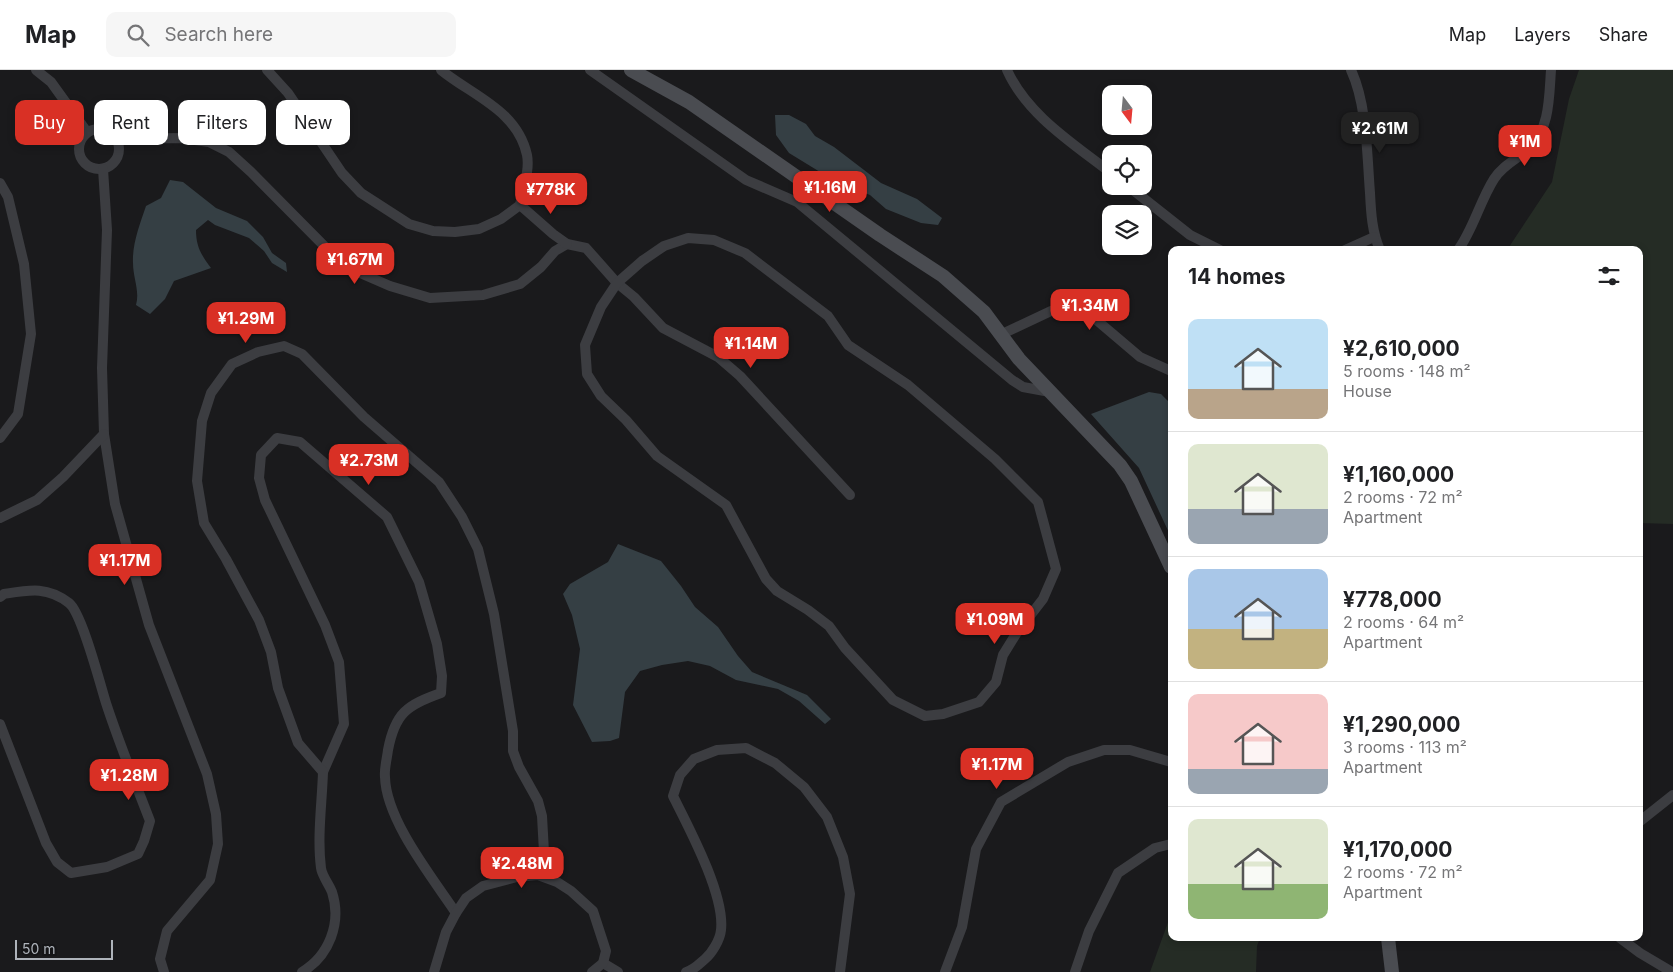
<!DOCTYPE html>
<html lang="en">
<head>
<meta charset="utf-8">
<style>
  :root { --surface:#fff; --page:#f6f6f6; --text:#202124; --muted:#757577; --line:#e0e0e0; --accent:#d93025 }
  body { margin:0; font-family:Inter,sans-serif; background:var(--page); color:var(--text); height:100vh; display:flex; flex-direction:column; font-size:19px; white-space:nowrap }
  * { box-sizing:border-box; margin:0 }
  p { font-size:16px; color:var(--muted) }
  .icon { flex:none; width:28px; height:28px; fill:none; stroke:currentColor; stroke-width:2; stroke-linecap:round; stroke-linejoin:round }
  .map { position:relative; flex:1; overflow:hidden }
  .details { position:absolute; left:1168px; top:176px; width:475px; height:695px; display:flex; flex-direction:column; background:var(--surface); border-radius:10px; box-shadow:0 2px 8px #0003 }
  .details>* { flex:none }
  .top-card { position:absolute; left:15px; top:30px; width:475px; height:45px; display:flex; gap:10px }
  .needle { width:32px; rotate:164deg }
  .tools { position:absolute; left:1102px; top:15px; display:grid; gap:10px }
  .tools a { display:grid; place-items:center; width:50px; height:50px; border-radius:10px; background:var(--surface); box-shadow:0 2px 8px #0003; font-size:25px }
  .scale { position:absolute; left:15px; bottom:12px; width:98px; box-sizing:border-box; padding-left:5px; border:2px solid #aeb3ba; border-top:0; font-size:14px; line-height:18px; white-space:nowrap; color:#aeb3ba; -webkit-text-stroke:4px #151517; paint-order:stroke }
  .price { position:absolute; translate:-50% -42px; padding:0 11px; border-radius:10px; background:var(--accent); color:#fff; font-size:16px; line-height:32px; filter:drop-shadow(0 1px 2px #0008) }
  .price::after { content:''; position:absolute; left:50%; top:30px; width:15px; height:11px; margin-left:-8px; background:inherit; clip-path:polygon(0 0,100% 0,50% 100%) }
  .price.on { background:#222; color:#fff }
  ul { padding:0; list-style:none }
  li { display:flex; align-items:center; gap:15px; height:125px; padding:0 20px }
  li+li { border-top:1px solid var(--line) }
  li span { display:grid; place-items:center; flex:none; width:140px; height:100px; border-radius:10px; color:#555 }
  li>.icon { margin-inline-start:auto }
  span .icon { width:60px; height:60px; fill:#fffc; stroke-width:1 }
  li b { font-size:21px }
  h2 { display:flex; justify-content:space-between; align-items:center; height:60px; padding:0 20px; font-size:21px }
  .tag { padding:0 18px; border-radius:10px; background:var(--surface); box-shadow:0 2px 8px #0003; font-size:18px; line-height:45px }
  .tag.on { background:var(--accent); color:#fff }
  header { display:flex; align-items:center; gap:30px; box-sizing:border-box; height:70px; padding:0 25px; background:var(--surface); border-bottom:1px solid var(--line) }
  header strong { font-size:24px }
  nav { display:flex; gap:28px; margin-inline-start:auto; font-size:18px }
  .search { width:350px; height:45px; background:var(--page); display:flex; align-items:center; gap:12px; box-sizing:border-box; padding:0 18px; border-radius:10px; color:var(--muted); font-size:19px }
  .map>svg:first-child { display:block }
</style>
</head>
<body>
<header>
<strong>Map</strong>
<div class="search"><svg class="icon" aria-label="search" viewBox="0 0 24 24"><circle cx="10" cy="10" r="6"/><path d="M15 15l6 6"/></svg>Search here</div>
<nav><a>Map</a><a>Layers</a><a>Share</a></nav>
</header>
<div class="map">
<svg width="1673" height="902" viewBox="0 0 1673 902">
  <rect width="100%" height="100%" fill="#1a1a1c"/>
  <g fill="#252c25">
    <path d="M1579,0H1673V454L1639,453V180H1507L1552,112L1569,29Z"/>
    <path d="M1171,844V868H1260L1257,876L1256,902H1150Z"/>
  </g>
  <g fill="#353f44">
    <path d="M775,45H789L806,54L815,66L834,77L881,113L917,129L942,148L938,155L921,153L886,139L870,125L838,113L789,83L776,65Z"/>
    <path d="M170,110L183,112L216,138L247,151L263,167L272,183L286,193L287,202L272,193L264,181L249,168L215,155L208,150L196,160C196,176 201,185 211,198L174,211L165,229L150,244L136,235C140,221 133,208 133,193C132,174 140,154 146,136L161,128Z"/>
    <path d="M1149,322L1161,324L1171,334V467L1139,398L1091,344Z"/>
    <path d="M618,474L661,491L681,516L695,537L718,557L738,586L752,602L807,625L831,649L825,654L799,631L778,619L736,610L710,596L688,591L662,595L640,601L625,622L619,668L610,671L592,672L573,635L580,579L572,545L563,524L570,514L608,492Z"/>
  </g>
  <g fill="none" stroke-linecap="round" stroke-linejoin="round">
    <g stroke="#3c3d41" stroke-width="10">
      <path d="M36,0L51,12L87,62"/>
      <path d="M267,0L288,23L342,103L361,123L409,154L433,161L455,162L479,159L501,149L520,135C523,119 530,100 527,85C517,40 473,26 441,0"/>
      <path d="M590,0L746,110L797,132L1012,310L1023,317L1050,322"/>
      <path d="M1007,0C1027,45 1074,74 1111,103"/>
      <path d="M1351,0C1367,34 1367,85 1370,123C1371,143 1372,162 1380,180"/>
      <circle cx="99" cy="79" r="20"/>
      <path d="M117,69L181,68L209,72L229,82L251,102L344,196L390,216L430,228L483,225L520,214L541,197L555,181L567,174L586,178L617,213L634,227L663,258L718,287L740,306L850,425"/>
      <path d="M103,99L107,160L102,298L104,364L115,434L149,555L207,704L216,744L218,774L210,810L167,861L160,889L164,902"/>
      <path d="M0,113L8,127L24,194L31,264L18,344L0,368"/>
      <path d="M1128,116L1190,165L1220,180"/>
      <path d="M520,135L553,164L567,174"/>
      <path d="M688,168L714,170L745,183L828,246L848,275L908,315L995,389L1038,432L1056,499L1043,529L1016,564L1003,585L996,612L979,632L943,644L925,646L893,630L845,578L829,556L808,540L777,521L766,509L726,435L657,386L626,350L601,326L587,304L585,275L601,237L617,213L642,191L664,176Z"/>
      <path d="M1345,180L1374,167"/>
      <path d="M1458,180C1473,160 1480,131 1494,109C1503,95 1517,89 1529,79C1550,59 1549,27 1551,0"/>
      <path d="M1000,265L1051,241L1068,236L1087,242L1140,287L1171,301"/>
      <path d="M0,448L37,430L63,407L104,364"/>
      <path d="M0,527L4,524C29,520 47,516 69,533C82,543 100,614 106,633C119,673 135,712 150,751L144,771L138,784L107,797L71,803L57,792L46,773L0,654"/>
      <path d="M323,702L344,654L339,592L325,555L265,430L259,408L261,385L277,368L300,372L387,447L419,512L437,574L442,606L441,623C407,635 395,643 388,680C387,689 384,699 385,707C386,750 432,807 456,843"/>
      <path d="M1639,752L1673,725"/>
      <path d="M1620,868L1640,883L1672,902"/>
      <path d="M603,893L618,902"/>
      <path d="M302,902C329,886 342,853 332,822C329,814 322,806 321,798C317,767 322,733 323,702L298,673L278,618L271,582L259,550L226,489L204,453L197,411L202,351L211,323L232,294L258,282L284,276L302,284L364,347L439,412L462,447L478,479L494,544L513,661V681L519,697L538,731L542,746L544,782L538,805"/>
      <path d="M434,902L446,862L456,843L466,828L483,816L517,807L538,805L557,812L571,821L593,841L606,881L603,893L592,902"/>
      <path d="M686,902C694,900 698,895 705,889C712,883 720,870 721,860C725,825 689,758 673,726L680,705L694,689L717,680L746,678L775,693L804,717L827,747L843,787L850,824L840,902"/>
      <path d="M945,902L962,857L976,779L1001,732L1068,692L1104,680H1130L1171,692"/>
      <path d="M1075,902L1089,861L1118,803L1155,778L1171,774"/>
    </g>
    <g stroke="#4a4c51" stroke-width="14">
      <path d="M631,0L689,32L880,165L943,206L984,242L1019,289L1120,395L1131,411L1171,497"/>
      <path d="M1388,868L1392,902"/>
    </g>
  </g>
</svg>
<div class="tools">
<a><svg class="needle" viewBox="-14 -14 28 28"><path d="M0-13l5 13h-10z" fill="#e53935"/><path d="M0 13l5-13h-10z" fill="#757577"/></svg></a>
<a><svg class="icon" aria-label="locate" viewBox="0 0 24 24"><circle cx="12" cy="12" r="6"/><path d="M12 2v4M12 18v4M2 12h4M18 12h4"/></svg></a>
<a><svg class="icon" aria-label="layers" viewBox="0 0 24 24"><path d="M12 4l9 5-9 5-9-5zM3 14l9 5 9-5"/></svg></a>
</div>
<div class="scale">50 m</div>
<b class="price on" style="left:1380px;top:84px">¥2.61M</b>
<b class="price" style="left:1525px;top:97px">¥1M</b>
<b class="price" style="left:830px;top:143px">¥1.16M</b>
<b class="price" style="left:551px;top:145px">¥778K</b>
<b class="price" style="left:355px;top:215px">¥1.67M</b>
<b class="price" style="left:1090px;top:261px">¥1.34M</b>
<b class="price" style="left:246px;top:274px">¥1.29M</b>
<b class="price" style="left:751px;top:299px">¥1.14M</b>
<b class="price" style="left:369px;top:416px">¥2.73M</b>
<b class="price" style="left:125px;top:516px">¥1.17M</b>
<b class="price" style="left:995px;top:575px">¥1.09M</b>
<b class="price" style="left:997px;top:720px">¥1.17M</b>
<b class="price" style="left:129px;top:731px">¥1.28M</b>
<b class="price" style="left:522px;top:819px">¥2.48M</b>
<div class="top-card">
<a class="tag on">Buy</a>
<a class="tag">Rent</a>
<a class="tag">Filters</a>
<a class="tag">New</a>
</div>
<section class="details">
<h2>14 homes<svg class="icon" aria-label="filters" viewBox="0 0 24 24"><path d="M4 7h16M4 17h16"/><circle cx="9" cy="7" r="2"/><circle cx="15" cy="17" r="2"/></svg></h2>
<ul>
<li><span style="background:linear-gradient(#bfe0f5 70%,#b9a48a 0)"><svg class="icon" aria-label="home" viewBox="0 0 24 24"><path d="M3 11l9-7 9 7M6 9v11h12V9"/></svg></span><div><b>¥2,610,000</b><p>5 rooms · 148 m²</p><p>House</p></div></li>
<li><span style="background:linear-gradient(#dfe7d0 65%,#9aa5b1 0)"><svg class="icon" aria-label="home" viewBox="0 0 24 24"><path d="M3 11l9-7 9 7M6 9v11h12V9"/></svg></span><div><b>¥1,160,000</b><p>2 rooms · 72 m²</p><p>Apartment</p></div></li>
<li><span style="background:linear-gradient(#a9c7e8 60%,#c2b280 0)"><svg class="icon" aria-label="home" viewBox="0 0 24 24"><path d="M3 11l9-7 9 7M6 9v11h12V9"/></svg></span><div><b>¥778,000</b><p>2 rooms · 64 m²</p><p>Apartment</p></div></li>
<li><span style="background:linear-gradient(#f6c9c9 75%,#9aa5b1 0)"><svg class="icon" aria-label="home" viewBox="0 0 24 24"><path d="M3 11l9-7 9 7M6 9v11h12V9"/></svg></span><div><b>¥1,290,000</b><p>3 rooms · 113 m²</p><p>Apartment</p></div></li>
<li><span style="background:linear-gradient(#dfe7d0 65%,#8fb573 0)"><svg class="icon" aria-label="home" viewBox="0 0 24 24"><path d="M3 11l9-7 9 7M6 9v11h12V9"/></svg></span><div><b>¥1,170,000</b><p>2 rooms · 72 m²</p><p>Apartment</p></div></li>
</ul>
</section>
</div>
</body>
</html>
